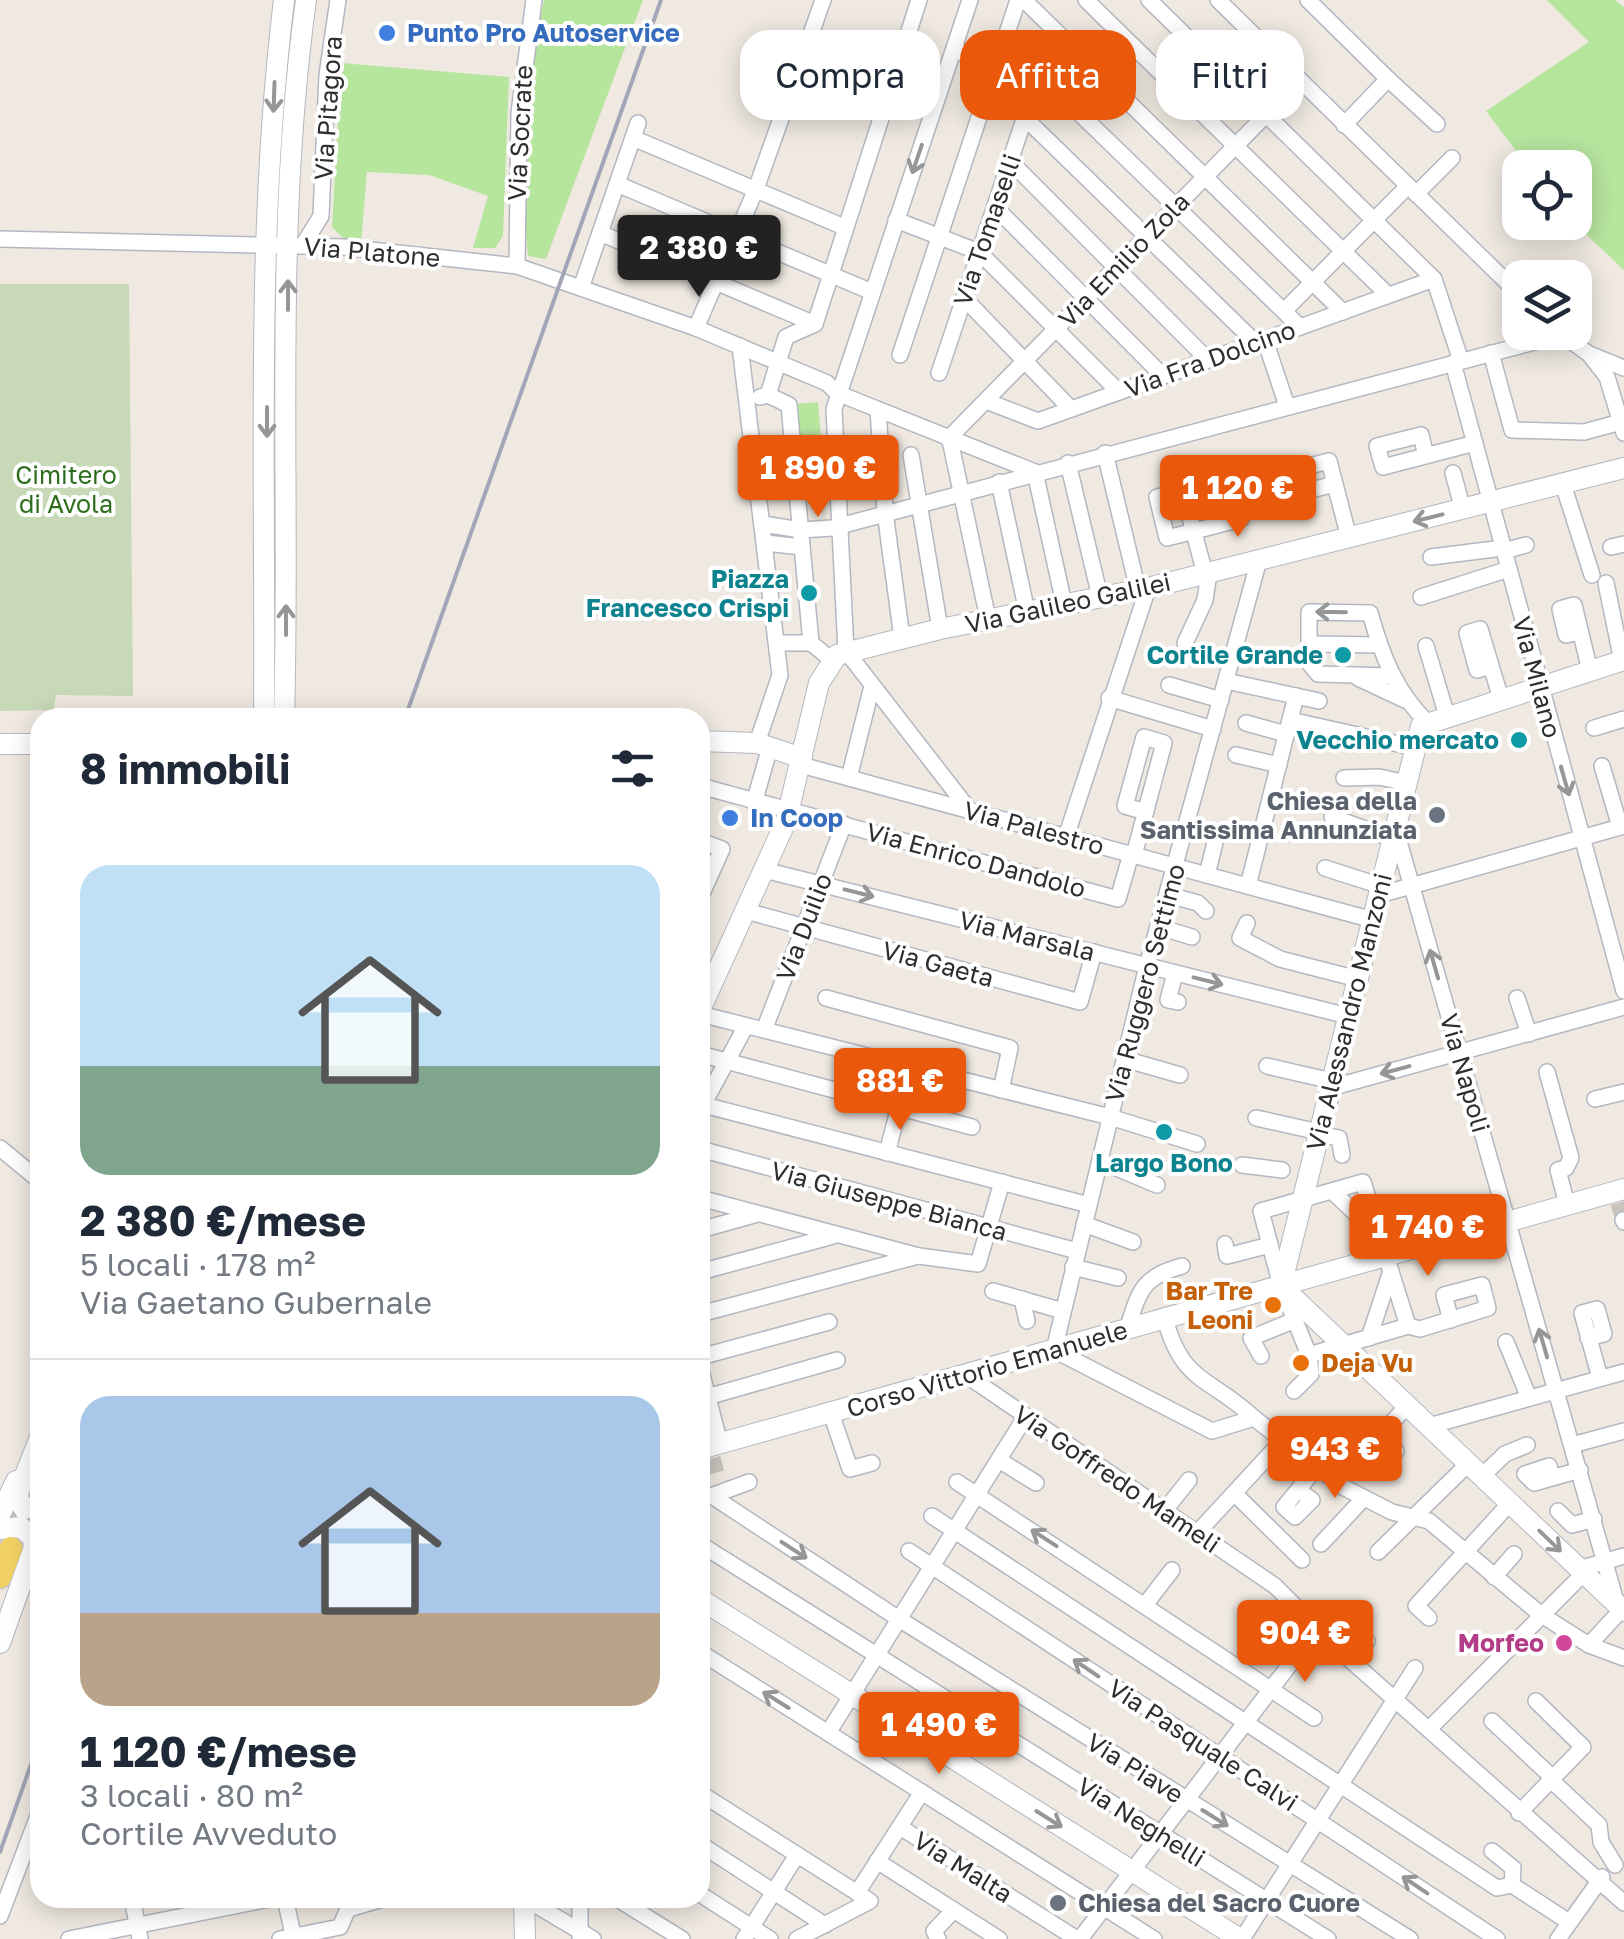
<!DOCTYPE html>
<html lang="it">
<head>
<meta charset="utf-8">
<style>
  :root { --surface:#fff; --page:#f6f6f7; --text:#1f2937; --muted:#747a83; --line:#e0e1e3; --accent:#ea580c }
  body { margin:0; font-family:"Golos Text",sans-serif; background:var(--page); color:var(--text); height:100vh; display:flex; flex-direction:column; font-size:38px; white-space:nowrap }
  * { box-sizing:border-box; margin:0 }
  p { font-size:32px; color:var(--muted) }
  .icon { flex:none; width:55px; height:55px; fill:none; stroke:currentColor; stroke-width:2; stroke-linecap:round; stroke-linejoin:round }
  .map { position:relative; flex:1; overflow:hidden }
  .sheet { position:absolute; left:30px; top:708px; width:680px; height:1200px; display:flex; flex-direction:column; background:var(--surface); border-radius:30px; box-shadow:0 5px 25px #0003 }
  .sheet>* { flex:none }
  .top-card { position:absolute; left:740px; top:30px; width:732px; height:90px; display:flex; gap:20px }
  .buttons { position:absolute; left:1502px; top:150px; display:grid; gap:20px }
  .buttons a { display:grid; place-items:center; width:90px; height:90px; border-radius:20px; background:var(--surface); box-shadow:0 5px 25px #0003; font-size:50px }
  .price { position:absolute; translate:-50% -85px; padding:0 22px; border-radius:10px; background:var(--accent); color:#fff; font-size:32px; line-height:65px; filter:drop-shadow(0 2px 5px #0008) }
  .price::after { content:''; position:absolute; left:50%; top:60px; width:30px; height:22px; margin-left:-15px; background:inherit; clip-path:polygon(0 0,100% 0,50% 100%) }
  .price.selected { background:#222; color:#fff }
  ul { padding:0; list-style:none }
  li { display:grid; align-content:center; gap:20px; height:530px; padding:0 50px }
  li+li { border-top:2px solid var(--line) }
  li span { display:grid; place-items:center; height:310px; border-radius:30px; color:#555 }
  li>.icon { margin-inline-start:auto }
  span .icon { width:180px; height:180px; fill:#fffc; stroke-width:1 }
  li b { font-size:42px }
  h2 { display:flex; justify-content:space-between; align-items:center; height:120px; padding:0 50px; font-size:42px }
  .chip { padding:0 35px; border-radius:30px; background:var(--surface); box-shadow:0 5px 25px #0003; font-size:35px; line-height:90px }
  .chip.selected { background:var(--accent); color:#fff }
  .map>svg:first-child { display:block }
</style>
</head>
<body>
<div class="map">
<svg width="1624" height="1939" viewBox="0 0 1624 1939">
  <rect width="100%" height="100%" fill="#efe9e1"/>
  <g fill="#b6e59e">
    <path d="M544,0H643L546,259L528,256C518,173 525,81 544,0Z"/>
    <path d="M1547,0H1615L1624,7V270L1574,223L1575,168L1528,167L1486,111L1589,42Z"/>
    <path d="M341,63L509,77L503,236L495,248H473L488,196L429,175L367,172L361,243L345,240L332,227Z"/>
    <path d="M818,402L824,474L802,476L796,404Z"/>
  </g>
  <path fill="#c8d9b8" d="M0,284H129L133,696L56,695L54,710L0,711Z"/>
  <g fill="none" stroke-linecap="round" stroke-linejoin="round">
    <g stroke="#c8c4bd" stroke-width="15" stroke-dasharray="15 8" stroke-linecap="butt">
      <path d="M1618,1203L1623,1220"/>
      <path d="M713,1458L719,1480"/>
    </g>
    <g stroke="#c8c4bd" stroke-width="22" stroke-dasharray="22 11" stroke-linecap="butt">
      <path d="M287,59L295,0"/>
      <path d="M279,209L283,121"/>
      <path d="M19,1526L40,1471"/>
    </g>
    <defs>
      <g id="street">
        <path d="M1024,0L1343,312"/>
        <path d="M1086,0L1388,295"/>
        <path d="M1149,0L1434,279L1461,361"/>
        <path d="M1218,0L1520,295"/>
        <path d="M1308,0L1388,79L1344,125"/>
        <path d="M954,50L1037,80"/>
        <path d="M1039,74L1300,327"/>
        <path d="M1388,79L1437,124"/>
        <path d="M1025,118L1256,343"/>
        <path d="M633,138L844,227"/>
        <path d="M1010,161L1208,360"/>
        <path d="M617,184L872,292"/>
        <path d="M1416,194L1452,158"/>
        <path d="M995,207L1163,376"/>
        <path d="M896,220L979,252L1119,392"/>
        <path d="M600,233L815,324"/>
        <path d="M0,239L343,247L517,266L696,328L827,383L837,393L1035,472L1064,604"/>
        <path d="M303,245L321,216L327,75L338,0"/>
        <path d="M517,266L519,113L534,0"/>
        <path d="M582,285L638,123"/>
        <path d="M964,298L1071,409"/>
        <path d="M1284,311L1408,186"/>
        <path d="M696,328L756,189L823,0"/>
        <path d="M1558,332L1589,354L1624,368"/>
        <path d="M1265,340L1287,406"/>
        <path d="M740,346L780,675L757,743"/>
        <path d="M1491,353L1512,430L1584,432L1621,422"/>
        <path d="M1589,354L1607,377L1624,433"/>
        <path d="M900,355L1018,0"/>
        <path d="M1453,363L1624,991"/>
        <path d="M939,373L1054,30"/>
        <path d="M768,395L786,337L815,324L919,0"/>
        <path d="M760,397L768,395L789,405L811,643"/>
        <path d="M986,401L1038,421L1434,279"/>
        <path d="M878,410L885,512L902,638"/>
        <path d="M948,439L1300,80"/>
        <path d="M950,440L988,619"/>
        <path d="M1105,453L1138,590"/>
        <path d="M911,455L940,629"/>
        <path d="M1426,456L1421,435L1377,446L1383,467L1475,443"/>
        <path d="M1068,463L1100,597"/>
        <path d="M757,470L796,478"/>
        <path d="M1453,473L1463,510"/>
        <path d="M999,482L1027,612"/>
        <path d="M1563,484L1592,575"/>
        <path d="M1238,508L1232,486L1329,461L1335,484"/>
        <path d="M763,524L801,530L832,528L1561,335"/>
        <path d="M766,543L802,547"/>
        <path d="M1611,547L1624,544"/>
        <path d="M1504,551L1526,545"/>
        <path d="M1431,557L1503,548"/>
        <path d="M1259,560L1147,966L1054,1350L1212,1431L1254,1418L1343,1487L1392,1512L1429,1521L1540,1614L1589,1645L1624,1658"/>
        <path d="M1205,574L1183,491L1157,497L1167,538C1192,532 1217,525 1241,519L1238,508L1335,484L1349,538"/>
        <path d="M1606,583L1622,661"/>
        <path d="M1421,597L1509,569"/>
        <path d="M1579,632L1566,635L1560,609L1574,605L1590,671"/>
        <path d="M778,643H811L833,661"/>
        <path d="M1185,643L1205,600L1209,573"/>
        <path d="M1309,644L1379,645"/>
        <path d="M1426,646L1447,716"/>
        <path d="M1491,666L1477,670L1467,633L1480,629L1501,699"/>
        <path d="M1392,676L1318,674L1309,663V612L1370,613C1382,655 1395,691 1427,722"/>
        <path d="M1358,678L1405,700"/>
        <path d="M1226,681L1319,701"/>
        <path d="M1169,685L1221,700"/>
        <path d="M1109,698L1213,729"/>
        <path d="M1290,720L1416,748"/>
        <path d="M1246,723L1286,734"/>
        <path d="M1594,728L1624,719"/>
        <path d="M1236,755L1279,765"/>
        <path d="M801,765L1373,920"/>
        <path d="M1602,766L1620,827"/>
        <path d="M849,778L872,686"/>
        <path d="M1344,778L1379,777L1407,783"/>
        <path d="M700,786L1118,899L1131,854"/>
        <path d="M754,803L770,747"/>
        <path d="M970,811L846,651L834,409L970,0"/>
        <path d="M1332,817L1393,839"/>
        <path d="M1396,831L1617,1605"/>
        <path d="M1066,837L1148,588"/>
        <path d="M700,841L722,849L700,898"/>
        <path d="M1134,855L1164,743L1144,737L1125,806L1146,812"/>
        <path d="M1325,868L1381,886"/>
        <path d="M764,870L1348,1016"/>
        <path d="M1207,875L1217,834"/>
        <path d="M1248,886L1296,696"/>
        <path d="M1168,895L1198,903L1206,911"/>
        <path d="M1379,895L1624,826"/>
        <path d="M746,911L1080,1002L1094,952"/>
        <path d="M1247,923L1240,938L1280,959L1358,979"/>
        <path d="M1159,927L1192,937"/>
        <path d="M1175,973L1168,1000L1178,1002"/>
        <path d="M826,998L1010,1048L1001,1090"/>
        <path d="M1517,998L1529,1034"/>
        <path d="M700,1014L1110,1117L1197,1144"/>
        <path d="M764,1030L844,824"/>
        <path d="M700,1054L972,1127"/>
        <path d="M1124,1059L1180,1075"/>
        <path d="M1267,1066L1332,1081"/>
        <path d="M1547,1072L1571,1158L1566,1168L1558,1170L1567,1205"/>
        <path d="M1330,1088L1624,1007"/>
        <path d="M1595,1099L1624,1092"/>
        <path d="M700,1104L1089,1205"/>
        <path d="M703,1105L746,1026"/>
        <path d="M1256,1118L1319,1132"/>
        <path d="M1318,1134L1339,1138L1342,1155"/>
        <path d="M0,1148L40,1181"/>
        <path d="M700,1149L1077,1251"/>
        <path d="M887,1153L899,1107"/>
        <path d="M1100,1161L1157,1185"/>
        <path d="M1242,1165L1282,1170"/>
        <path d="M1363,1182L1408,1326L1309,1355L1281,1286L1261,1211Z"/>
        <path d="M1332,1191L1376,1233"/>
        <path d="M700,1198L919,1256L978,1264L1002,1182"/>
        <path d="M1623,1220L1624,1222"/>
        <path d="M1084,1224L1133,1242"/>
        <path d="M700,1230L754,1215"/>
        <path d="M1225,1244L1227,1256L1270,1245"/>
        <path d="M1073,1267L1118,1278"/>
        <path d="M700,1272L833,1236"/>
        <path d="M993,1291L1063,1311"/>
        <path d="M1022,1299L1027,1321"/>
        <path d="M700,1314L918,1256"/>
        <path d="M1165,1319C1183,1385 1211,1377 1254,1418"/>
        <path d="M1408,1326L1420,1329L1488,1308L1482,1285L1444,1295L1451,1320"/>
        <path d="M1127,1330C1139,1292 1141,1277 1182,1266"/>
        <path d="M1369,1338L1391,1271"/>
        <path d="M1588,1338L1604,1334L1597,1309L1582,1313L1600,1378"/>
        <path d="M1506,1342L1529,1398"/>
        <path d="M1261,1356L1251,1338L1295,1320"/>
        <path d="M700,1357L829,1322"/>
        <path d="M700,1367L720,1444"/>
        <path d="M966,1375L1275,1586L1339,1650L1624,1903"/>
        <path d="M1294,1391L1311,1374L1309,1355"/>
        <path d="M700,1399L837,1360"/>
        <path d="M831,1413L850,1469L872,1463"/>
        <path d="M1429,1426L1624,1372"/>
        <path d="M1378,1436L1396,1451L1387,1461L1371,1445L1408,1405"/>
        <path d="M1572,1445L1624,1431"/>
        <path d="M999,1460L1036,1483"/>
        <path d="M1525,1474L1534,1483L1580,1470"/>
        <path d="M1525,1474L1549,1466L1552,1477"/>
        <path d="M1482,1476L1505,1454L1527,1445"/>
        <path d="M957,1482L1314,1718"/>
        <path d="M1298,1490L1312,1500L1295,1517L1284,1507L1316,1468"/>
        <path d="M1234,1493L1302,1560"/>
        <path d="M712,1496L899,1619L1410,1939"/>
        <path d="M700,1500L749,1482"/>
        <path d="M1165,1510L1189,1480"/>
        <path d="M1558,1511L1572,1525L1594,1519"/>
        <path d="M932,1516L1497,1888L1512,1885"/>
        <path d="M1198,1532L1282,1441"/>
        <path d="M700,1544L1328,1939"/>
        <path d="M1321,1544L1363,1499"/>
        <path d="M909,1551L1497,1939"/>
        <path d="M1378,1552L1469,1463"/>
        <path d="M1579,1569L1624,1556"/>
        <path d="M1494,1577L1514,1554"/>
        <path d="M1145,1605L1172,1570"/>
        <path d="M1429,1618L1416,1606L1510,1503"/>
        <path d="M1589,1645L1622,1609"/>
        <path d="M1339,1650L1353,1630L1367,1641"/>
        <path d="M700,1652L1154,1939"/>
        <path d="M1536,1701L1583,1747L1551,1780"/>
        <path d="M1492,1721L1553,1778"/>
        <path d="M1429,1729L1584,1573"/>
        <path d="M828,1733L1024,1419"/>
        <path d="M700,1793L870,1901L797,1939"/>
        <path d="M1519,1813L1551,1780L1599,1825L1601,1842L1615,1865"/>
        <path d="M900,1827L1077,1939"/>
        <path d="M700,1844L825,1925"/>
        <path d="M1492,1851L1513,1868L1512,1885"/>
        <path d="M877,1861L999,1939"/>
        <path d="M1512,1885L1569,1922"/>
        <path d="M857,1893L922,1792"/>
        <path d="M700,1894L770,1939"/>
        <path d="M132,1898L140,1939"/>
        <path d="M285,1898L294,1939"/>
        <path d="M524,1898L593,1939"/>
        <path d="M580,1898V1939"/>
        <path d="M616,1898L682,1939"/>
        <path d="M0,1916L40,1811"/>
        <path d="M69,1939L274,1898"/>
        <path d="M280,1939L340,1927L348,1909L386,1898"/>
        <path d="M744,1939L797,1855"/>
        <path d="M938,1939L934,1931L954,1910"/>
        <path d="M1080,1939L1317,1629"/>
        <path d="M1242,1939L1415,1668"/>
        <path d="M1558,1939L1602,1877"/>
      </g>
      <g id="secondary">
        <path d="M264,718C266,479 255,237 284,0"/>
        <path d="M284,718C291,479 273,237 306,0"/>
        <path d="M700,741L757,743L802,758"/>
        <path d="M0,744H40"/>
        <path d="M700,1010L786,821L819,683L837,655L940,629L1148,588L1624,468"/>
        <path d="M1281,1286L1421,726L1624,660"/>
        <path d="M1281,1286L1624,1611"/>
        <path d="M40,1437L17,1496L24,1509L40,1506"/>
        <path d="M700,1449L1624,1189"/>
        <path d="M0,1515L16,1481"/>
        <path d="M0,1529L21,1527L33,1538L34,1551"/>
        <path d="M700,1599L1240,1939"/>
        <path d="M0,1643L40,1531"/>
        <path d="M524,1898L525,1939"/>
      </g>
      <path id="primary" d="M0,1577L11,1548"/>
    </defs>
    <use href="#street" stroke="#b4b7c1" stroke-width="18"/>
    <use href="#secondary" stroke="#b4b7c1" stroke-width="22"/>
    <use href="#primary" stroke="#c9c9c9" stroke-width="25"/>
    <use href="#street" stroke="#fff" stroke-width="15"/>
    <use href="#secondary" stroke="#fff" stroke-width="20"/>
    <use href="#primary" stroke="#f2d163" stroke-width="22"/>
    <g stroke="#a3a6b8" stroke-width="4">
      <path d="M405,718L661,0"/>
      <path d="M0,1852L40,1739"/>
    </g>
  </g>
  <defs><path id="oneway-shaft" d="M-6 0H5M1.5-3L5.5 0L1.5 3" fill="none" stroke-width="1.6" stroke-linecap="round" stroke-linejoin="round" transform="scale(2.5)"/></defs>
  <g stroke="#969696">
    <use href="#oneway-shaft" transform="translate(274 97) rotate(92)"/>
    <use href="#oneway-shaft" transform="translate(917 159) rotate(109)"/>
    <use href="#oneway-shaft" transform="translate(288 295) rotate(-90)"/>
    <use href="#oneway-shaft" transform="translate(267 422) rotate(90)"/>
    <use href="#oneway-shaft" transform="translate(1428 518) rotate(166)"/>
    <use href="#oneway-shaft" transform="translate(1331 612) rotate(-179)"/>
    <use href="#oneway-shaft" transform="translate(286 620) rotate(-90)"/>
    <use href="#oneway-shaft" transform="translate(1565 781) rotate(74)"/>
    <use href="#oneway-shaft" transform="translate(859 893) rotate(14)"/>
    <use href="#oneway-shaft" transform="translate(1434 964) rotate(-106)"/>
    <use href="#oneway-shaft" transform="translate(1208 981) rotate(14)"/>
    <use href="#oneway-shaft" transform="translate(1395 1070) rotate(165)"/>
    <use href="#oneway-shaft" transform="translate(1543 1343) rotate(-106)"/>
    <use href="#oneway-shaft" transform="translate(1044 1538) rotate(-147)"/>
    <use href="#oneway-shaft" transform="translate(1550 1541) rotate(44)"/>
    <use href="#oneway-shaft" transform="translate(794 1550) rotate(33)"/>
    <use href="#oneway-shaft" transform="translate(1086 1668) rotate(-146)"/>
    <use href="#oneway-shaft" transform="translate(776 1700) rotate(-148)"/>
    <use href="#oneway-shaft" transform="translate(1215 1818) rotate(32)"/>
    <use href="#oneway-shaft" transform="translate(1049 1819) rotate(32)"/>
    <use href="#oneway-shaft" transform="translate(1415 1885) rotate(-146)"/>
  </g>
  <g fill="#3f7fe0" stroke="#fff" stroke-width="4">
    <circle cx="387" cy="33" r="10"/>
    <circle cx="730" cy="818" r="10"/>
  </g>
  <g fill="#0f9aa8" stroke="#fff" stroke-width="4">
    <circle cx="809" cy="593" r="10"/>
    <circle cx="1343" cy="655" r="10"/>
    <circle cx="1519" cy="740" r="10"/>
    <circle cx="1164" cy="1132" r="10"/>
  </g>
  <g fill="#6b7280" stroke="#fff" stroke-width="4">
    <circle cx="1437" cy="815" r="10"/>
    <circle cx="1058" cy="1903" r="10"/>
  </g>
  <g fill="#e8710a" stroke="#fff" stroke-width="4">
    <circle cx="1273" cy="1305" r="10"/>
    <circle cx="1301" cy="1363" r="10"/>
  </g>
  <circle fill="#d1479c" stroke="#fff" stroke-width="4" cx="1564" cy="1643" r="10"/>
  <g text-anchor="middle" stroke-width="8" stroke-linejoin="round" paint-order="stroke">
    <g font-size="25" font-weight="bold" fill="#366cbe" stroke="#fff" text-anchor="start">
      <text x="407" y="42">Punto Pro Autoservice</text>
      <text x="750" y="827">In Coop</text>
    </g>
    <g font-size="25" fill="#2e2e2e" stroke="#fff">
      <text transform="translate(328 108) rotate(-86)" y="9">Via Pitagora</text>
      <text transform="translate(520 133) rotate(-87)" y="9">Via Socrate</text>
      <text transform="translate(987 230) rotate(-71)" y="9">Via Tomaselli</text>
      <text transform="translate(372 252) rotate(5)" y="9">Via Platone</text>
      <text transform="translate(1124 260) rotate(-46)" y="9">Via Emilio Zola</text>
      <text transform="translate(1210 359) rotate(-20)" y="9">Via Fra Dolcino</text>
      <text transform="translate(1068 603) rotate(-12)" y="9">Via Galileo Galilei</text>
      <text transform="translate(1537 677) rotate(75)" y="9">Via Milano</text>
      <text transform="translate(1034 828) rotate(15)" y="9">Via Palestro</text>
      <text transform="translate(976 860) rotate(15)" y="9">Via Enrico Dandolo</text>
      <text transform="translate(804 927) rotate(-69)" y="9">Via Duilio</text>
      <text transform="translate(1027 936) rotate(14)" y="9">Via Marsala</text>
      <text transform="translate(938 964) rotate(15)" y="9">Via Gaeta</text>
      <text transform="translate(1145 983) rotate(-75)" y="9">Via Ruggero Settimo</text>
      <text transform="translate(1349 1012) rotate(-76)" y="9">Via Alessandro Manzoni</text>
      <text transform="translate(1465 1073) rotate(74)" y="9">Via Napoli</text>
      <text transform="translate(889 1201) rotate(15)" y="9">Via Giuseppe Bianca</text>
      <text transform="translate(987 1369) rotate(-16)" y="9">Corso Vittorio Emanuele</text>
      <text transform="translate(1117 1479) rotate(34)" y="9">Via Goffredo Mameli</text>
      <text transform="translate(1203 1745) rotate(33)" y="9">Via Pasquale Calvi</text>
      <text transform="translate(1135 1768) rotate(32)" y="9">Via Piave</text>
      <text transform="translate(1141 1822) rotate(32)" y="9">Via Neghelli</text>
      <text transform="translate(963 1867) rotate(32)" y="9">Via Malta</text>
    </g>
    <g font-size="25" fill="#2c6e1b" stroke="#fff">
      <text x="66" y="484">Cimitero<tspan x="66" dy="29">di Avola</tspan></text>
    </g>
    <g font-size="25" font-weight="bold" fill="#0d838f" stroke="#fff" text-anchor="end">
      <text x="789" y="588">Piazza<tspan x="789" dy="29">Francesco Crispi</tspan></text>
      <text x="1323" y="664">Cortile Grande</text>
      <text x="1499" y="749">Vecchio mercato</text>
      <text x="1164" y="1172" text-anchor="middle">Largo Bono</text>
    </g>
    <g font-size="25" font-weight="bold" fill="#5b616d" stroke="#fff" text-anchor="end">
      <text x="1417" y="810">Chiesa della<tspan x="1417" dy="29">Santissima Annunziata</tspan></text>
      <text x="1078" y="1912" text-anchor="start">Chiesa del Sacro Cuore</text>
    </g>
    <g font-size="25" font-weight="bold" fill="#c56008" stroke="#fff" text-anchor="end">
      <text x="1253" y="1300">Bar Tre<tspan x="1253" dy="29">Leoni</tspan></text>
      <text x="1321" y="1372" text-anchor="start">Deja Vu</text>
    </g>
    <g font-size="25" font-weight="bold" fill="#b23c85" stroke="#fff" text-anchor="end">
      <text x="1544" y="1652">Morfeo</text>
    </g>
  </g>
</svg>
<div class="buttons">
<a><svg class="icon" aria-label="locate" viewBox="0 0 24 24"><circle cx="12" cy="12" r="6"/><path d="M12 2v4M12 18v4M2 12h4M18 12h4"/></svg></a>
<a><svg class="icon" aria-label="layers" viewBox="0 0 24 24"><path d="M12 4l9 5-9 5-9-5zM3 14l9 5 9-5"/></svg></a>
</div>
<b class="price selected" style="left:699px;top:300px">2 380 €</b>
<b class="price" style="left:818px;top:520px">1 890 €</b>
<b class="price" style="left:1238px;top:540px">1 120 €</b>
<b class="price" style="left:900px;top:1133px">881 €</b>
<b class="price" style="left:1428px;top:1279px">1 740 €</b>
<b class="price" style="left:1335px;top:1501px">943 €</b>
<b class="price" style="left:1305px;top:1685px">904 €</b>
<b class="price" style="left:939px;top:1777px">1 490 €</b>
<div class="top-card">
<a class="chip">Compra</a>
<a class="chip selected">Affitta</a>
<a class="chip">Filtri</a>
</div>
<section class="sheet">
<h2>8 immobili<svg class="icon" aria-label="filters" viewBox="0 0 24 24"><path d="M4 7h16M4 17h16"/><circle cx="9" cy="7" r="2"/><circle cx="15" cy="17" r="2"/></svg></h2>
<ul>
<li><span style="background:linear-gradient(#bfe0f5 65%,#7fa58c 0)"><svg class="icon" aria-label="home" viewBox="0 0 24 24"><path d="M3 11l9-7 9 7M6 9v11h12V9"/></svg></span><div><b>2 380 €/mese</b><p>5 locali · 178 m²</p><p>Via Gaetano Gubernale</p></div></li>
<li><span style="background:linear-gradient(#a9c7e8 70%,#b9a48a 0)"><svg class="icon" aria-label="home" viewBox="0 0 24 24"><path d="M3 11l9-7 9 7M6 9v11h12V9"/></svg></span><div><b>1 120 €/mese</b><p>3 locali · 80 m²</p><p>Cortile Avveduto</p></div></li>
</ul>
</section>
</div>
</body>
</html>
